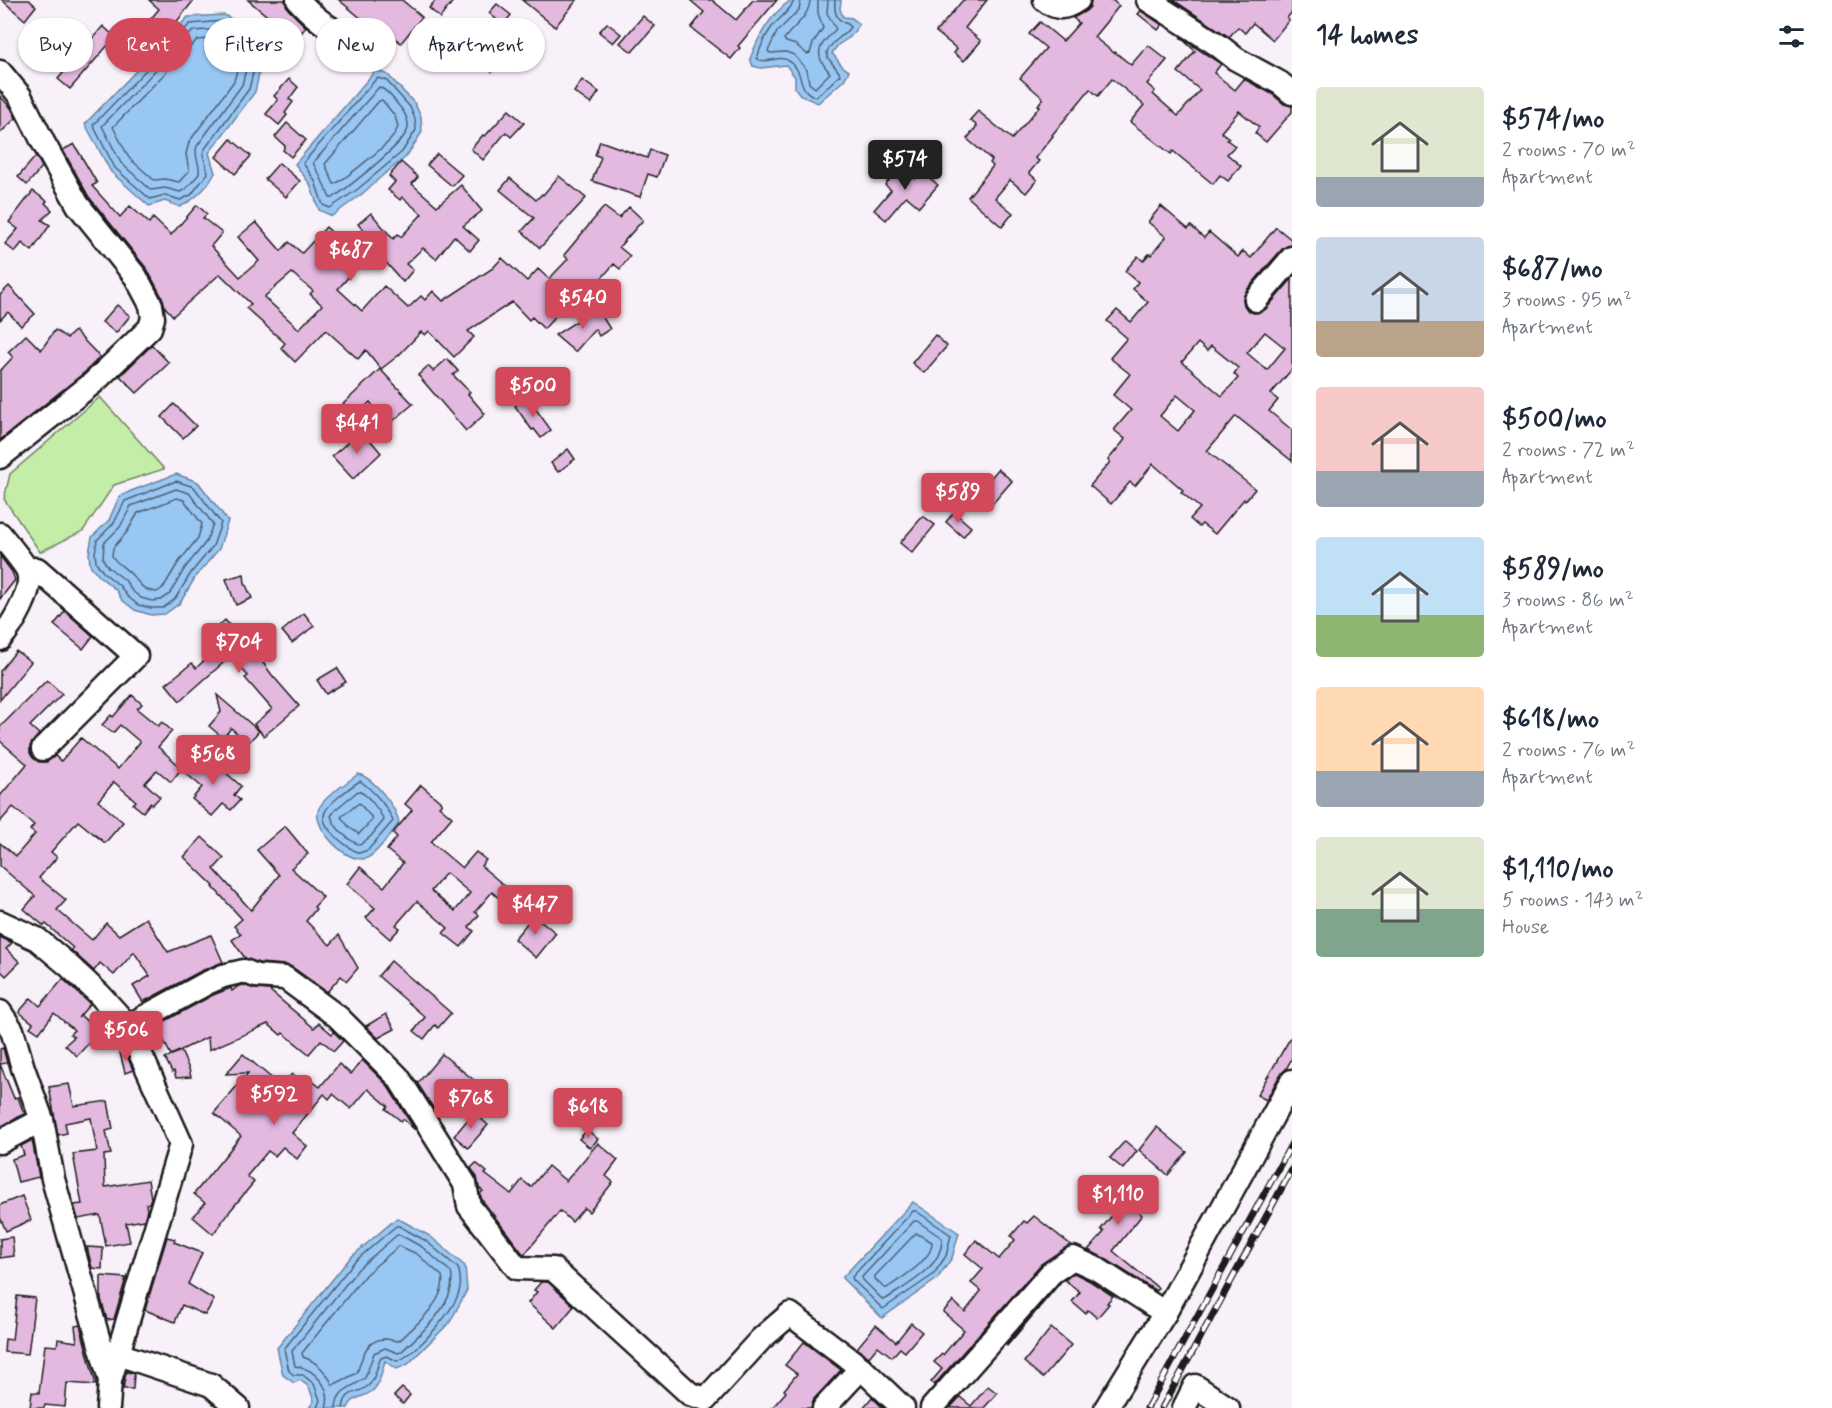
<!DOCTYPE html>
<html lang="en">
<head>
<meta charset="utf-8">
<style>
  :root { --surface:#fff; --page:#f2f2f3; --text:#1f2937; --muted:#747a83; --accent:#d1495b }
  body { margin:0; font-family:Mynerve,sans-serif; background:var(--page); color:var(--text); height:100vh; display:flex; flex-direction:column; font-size:22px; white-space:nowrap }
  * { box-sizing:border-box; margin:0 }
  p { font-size:20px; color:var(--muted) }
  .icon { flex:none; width:33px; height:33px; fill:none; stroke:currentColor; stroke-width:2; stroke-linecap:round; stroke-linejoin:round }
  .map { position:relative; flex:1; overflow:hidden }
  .sheet { display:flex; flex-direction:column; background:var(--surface); width:540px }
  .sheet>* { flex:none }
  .hud { position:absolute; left:18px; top:18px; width:570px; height:54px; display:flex; gap:12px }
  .price { position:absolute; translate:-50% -51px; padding:0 14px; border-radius:6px; background:var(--accent); color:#fff; font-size:20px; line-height:39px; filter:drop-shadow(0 2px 3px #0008) }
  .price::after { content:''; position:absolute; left:50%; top:36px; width:18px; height:14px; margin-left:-9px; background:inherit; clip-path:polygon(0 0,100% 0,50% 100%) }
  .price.current { background:#222; color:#fff }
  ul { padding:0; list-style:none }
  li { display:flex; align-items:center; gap:18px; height:150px; padding:0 24px }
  li span { display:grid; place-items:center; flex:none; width:168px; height:120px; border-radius:6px; color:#555 }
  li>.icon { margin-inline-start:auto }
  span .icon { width:72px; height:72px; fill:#fffc; stroke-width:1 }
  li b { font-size:26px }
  h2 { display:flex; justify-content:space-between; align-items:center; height:72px; padding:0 24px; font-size:26px }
  .chip { padding:0 21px; border-radius:27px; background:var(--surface); box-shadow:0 2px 4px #0004; font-size:21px; line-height:54px }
  .chip.current { background:var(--accent); color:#fff }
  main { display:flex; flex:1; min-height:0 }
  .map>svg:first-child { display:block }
</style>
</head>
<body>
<main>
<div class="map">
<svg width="1292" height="1408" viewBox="0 0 1292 1408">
  <rect width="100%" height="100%" fill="#f9f1f9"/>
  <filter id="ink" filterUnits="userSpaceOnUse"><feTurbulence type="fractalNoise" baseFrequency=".0167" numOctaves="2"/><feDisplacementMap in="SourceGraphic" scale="12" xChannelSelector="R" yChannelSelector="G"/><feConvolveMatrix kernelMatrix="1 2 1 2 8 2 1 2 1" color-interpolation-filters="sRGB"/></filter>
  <g filter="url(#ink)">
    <path fill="#c4eda8" stroke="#708462" stroke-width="1.5" d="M100,397L164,469L114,485L83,531L40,552L4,499L10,474Z"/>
    <g fill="#99c7f4" stroke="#67839e" stroke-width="1.5">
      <path d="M791,0H841L840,9L843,17L852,18L859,25L850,37L838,45L832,53L842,66L849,71L844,80L818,103L801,96L795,88V77L786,65L761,68L753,66L750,59C759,35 770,15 791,0Z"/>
      <path d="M224,15L250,29L261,65L255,92L209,153L215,173C207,189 195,199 180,207L165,201L149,206L111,172L85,124L188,17Z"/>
      <path d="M376,70L388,75L415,104L421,117L422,132L406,157L382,176L362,194L332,216L319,210L310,184L295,164Z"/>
      <path d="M176,474L198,482L228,521L219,549L196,576L180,603L165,614L151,615L135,610L122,600L116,590L99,576L90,565L89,553L92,537L109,520L119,497L131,491Z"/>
      <path d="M358,774C374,778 397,808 399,823C392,832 378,853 367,858C349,866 310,827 319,808C327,794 346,784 358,774Z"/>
      <path d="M913,1202L959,1233L952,1258L937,1279L882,1318L842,1278Z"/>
      <path d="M397,1218L430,1236L465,1266L467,1290L450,1322L408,1364L397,1369L385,1361C382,1371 380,1386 371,1392C362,1398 353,1396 348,1408H309L314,1401L309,1387L300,1380L294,1383L283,1375L277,1348L350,1258Z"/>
    </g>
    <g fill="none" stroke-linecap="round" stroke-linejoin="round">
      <g stroke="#4e6072" stroke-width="1.5">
        <path d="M794,0C792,10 778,19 772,27C765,36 760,48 757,59C766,65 780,54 789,61C806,72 795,90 816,97L840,75L839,72L828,58L827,52C833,39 843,38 850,27L848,24C836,21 834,12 835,0"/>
        <path d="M801,0L799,10L777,32L768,51L770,53L786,52L794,55L807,70L809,83L815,88L830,73C827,69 823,65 821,60C815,48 828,37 836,29L827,13L828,0"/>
        <path d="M810,0C809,18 793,26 784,39L786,42L796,45L807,54L810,53L813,43L823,28L818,13V0"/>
        <path d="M223,21L245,34L255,65L249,89L204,150L203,154L208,173L191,195L180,200L165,195L150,199L115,168L93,125L190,24Z"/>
        <path d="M221,29L239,39L247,65L242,85L197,146C193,156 201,164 199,174L186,189L180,192L165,188L151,190L121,163L102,126L193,31Z"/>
        <path d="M219,38L231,46L238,66L234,81L189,142L186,154L189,171L179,182L165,179L154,180L129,158L113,127L197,40Z"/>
        <path d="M377,78L386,80L410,107L415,119L416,130L402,152L358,189L330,208L323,205L315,181L303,163Z"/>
        <path d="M379,87C387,90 394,99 399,106C404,111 409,120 408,128C405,144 348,187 333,198H330L321,178L313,163Z"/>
        <path d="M382,100L395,116L398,127C396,131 394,136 391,139C384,147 341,183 334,184L325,164L379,101Z"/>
        <path d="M176,481L194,487L221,523L213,546L191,573L175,599L163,608H151L138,605L127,596L120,586L103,572L96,562L95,553L97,540L114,523L125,501Z"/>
        <path d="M176,489L189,493L213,524L206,542L185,568L170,594L161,600L152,601L141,598L132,591L125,580L108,567L103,559L104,543L120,527L131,506Z"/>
        <path d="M177,498L184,500L202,524L198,538L178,563L163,588L157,592C142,591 139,582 130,573C124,567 116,563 112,556L113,548L127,532L138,513Z"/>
        <path d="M360,781C373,790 387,806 393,821L368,850L359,853C348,848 340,841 332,833C316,816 326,807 341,795C347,790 353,785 360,781Z"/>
        <path d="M358,791C368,794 379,810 384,820L371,836L360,845C348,840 335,829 331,816L336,809Z"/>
        <path d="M359,803L373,819L359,834L350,828L341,817Z"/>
        <path d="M913,1211H916L951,1235L946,1256L933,1275L883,1309L853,1280L852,1277Z"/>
        <path d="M914,1221H917L942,1238C943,1267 907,1285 886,1299L883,1300L863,1280L862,1277Z"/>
        <path d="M916,1233L932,1242C933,1260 901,1278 887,1288H884L875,1279V1276Z"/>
        <path d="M399,1246L417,1254L442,1276C448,1299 414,1327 399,1341C395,1341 389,1339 384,1339C365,1340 362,1358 357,1373L333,1385C326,1372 318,1362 303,1357L302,1353L366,1274Z"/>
        <path d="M317,1408L320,1400L314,1384L303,1375H294L289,1371L284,1349L354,1262L396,1226H399L426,1241L458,1268C460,1274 461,1281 460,1287C458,1307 416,1355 397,1361L387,1356L381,1358C376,1366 376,1380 368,1386C357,1395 346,1389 343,1408"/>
        <path d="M326,1408C333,1388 314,1368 295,1366L292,1351L359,1268L397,1235H400L422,1247L451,1272C458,1303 422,1332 401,1352L398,1353L385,1348L374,1353L365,1378C353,1388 337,1388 336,1408"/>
      </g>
    </g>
    <g fill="#e3b9e0" stroke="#1c1c1c" stroke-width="1.5" fill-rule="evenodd">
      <path d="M2,0H29L36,6L25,20Z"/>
      <path d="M149,0H194L166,35L149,21L159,9Z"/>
      <path d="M248,0H285L288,9L306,27L293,43L280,32L283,29Z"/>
      <path d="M339,0H402L422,17L401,43L373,20L369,25Z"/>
      <path d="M436,0H454L440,18L429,8Z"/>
      <path d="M522,0H577L555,27Z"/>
      <path d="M690,0H712L736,20L753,0H777L738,46L740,48L731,59L691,28L704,12Z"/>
      <path d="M963,0H987L965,28L981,41L964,61L954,53L957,49L936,32Z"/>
      <path d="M1091,0H1112L1119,6L1094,37L1114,53L1115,52L1131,65L1148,45L1167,60L1147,84L1155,91L1153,94L1178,116L1200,90L1178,72L1195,51L1180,37L1221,64L1214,73L1235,90L1244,79L1272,94L1284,104L1292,106V112L1266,142L1255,133L1259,127L1239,111L1221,132L1229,138L1227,140L1235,146L1227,154L1241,166L1228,181L1220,175L1213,184L1173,151L1171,154L1130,122L1144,105L1112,79L1098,96L1090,89L1052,135L1053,136L1035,158L1039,161L1029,173L1037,180L1026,193L1010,180L995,198L1013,213L1002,227L968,197L993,166L990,163L992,160L967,139L977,126L970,120L978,111L1012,139L1040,106L1038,105L1043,98L1020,78L1046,48L1029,34L1040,22L1063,41L1079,23L1073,18L1086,11L1090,7Z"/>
      <path d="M1173,0H1292V12L1287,18L1289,20L1273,40L1253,23L1245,33L1238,27L1229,37Z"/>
      <path d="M497,4L511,15L503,25L489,13Z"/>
      <path d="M1141,11L1162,25L1158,30L1138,14Z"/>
      <path d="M643,16L655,26L632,52L620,43Z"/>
      <path d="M607,23L621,34L613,43L599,32Z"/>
      <path d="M103,26L115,37L70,89L58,79Z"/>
      <path d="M499,44L509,52L492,72L482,63Z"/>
      <path d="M430,52L443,63L436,72L422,61Z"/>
      <path d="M289,79L298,87L289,99L293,102L285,113L287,115L279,125L266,114L278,100L274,96Z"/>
      <path d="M582,80L599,92L591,104L574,92Z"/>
      <path d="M0,96L11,108L16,118L0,133Z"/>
      <path d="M509,110L524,123L511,137L506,132L483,160L471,149L483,135L485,136Z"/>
      <path d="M287,123L306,140L291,157L283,150L285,146L275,137Z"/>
      <path d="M231,139L251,156L235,174L216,157Z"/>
      <path d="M600,141L647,158L650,150L665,155L657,177L648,174L640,197L592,181L601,157L595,155Z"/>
      <path d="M74,144L97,183L92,186L120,217L130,206L149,223L153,218L171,235L197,205L207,214L203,218L222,233L211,246L240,277L259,261L238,237L256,222L281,251L289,242L302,253L326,227L343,243L340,247L360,264L338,289L362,311L384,286L408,308L421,296L425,300L433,291L443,301L493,268L502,258L527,281L538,269L549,279L568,259L564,255L604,207L619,218L629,207L643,220L619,247L630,256L620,269L614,264L593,288L586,282L544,329L532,317L529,320L512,302L468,331L474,337L454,357L429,331L425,335L421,332L399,355L381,369L366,350L358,359L326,330L295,362L281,348L285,343L246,308L251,304L220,274L173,316L165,307L163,299L147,269L89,197L63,150ZM292,273L313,291L310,294L322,305L299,329L264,297Z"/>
      <path d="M437,154L462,175L452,186L427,165Z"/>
      <path d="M36,156L42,167L27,185L18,177Z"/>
      <path d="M401,162L418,177L412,184L437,206L461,185L482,211L463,226L479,240L470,251L454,236L436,259L423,248L406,264L413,270L403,282L361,234L364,231L358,224L371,213L393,239L398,234L401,237L422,214L402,197L400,200L388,190L395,182L389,176Z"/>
      <path d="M279,163L300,181L286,197L265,179Z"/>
      <path d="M900,167L915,179L921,171L938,185L919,207L906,196L886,220L874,210L891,190L885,185Z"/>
      <path d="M559,176L586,198L540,248L522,231L534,218L500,190L510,178L536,200L542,194L543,195Z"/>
      <path d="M33,191L47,201L45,203L52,210L42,220L50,225L32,251L22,243L15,252L5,244L18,229L9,222Z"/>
      <path d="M1161,206L1188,229L1191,226L1204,238L1209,232L1238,257L1243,251L1251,258L1276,227L1292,240V245L1287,246L1282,249L1246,291L1243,298L1244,305L1248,311L1254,313L1261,312L1266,309L1292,279V369L1271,394L1278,400L1269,411L1292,430V461L1236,416L1207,451L1255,489L1245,501L1244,499L1215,534L1202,524L1199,527L1190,519L1200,508L1181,492L1183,490L1153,464L1135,486L1130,482L1111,504L1090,486L1110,462L1108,460L1123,442L1125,439L1114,430L1131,410L1113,395L1130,374L1110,358L1127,338L1107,321L1117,310L1131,322L1148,302L1133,289L1138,282L1125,271L1138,256L1143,261L1149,254L1151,255L1166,237L1148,222ZM1265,332L1285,348L1267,370L1247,353ZM1198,343L1207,351L1211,346L1238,368L1234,374L1238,378L1222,396L1182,362ZM1177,395L1195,410L1178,431L1160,416Z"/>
      <path d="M9,286L35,314L21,326L8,312L0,320V295Z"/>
      <path d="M117,305L130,316L116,333L102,322Z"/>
      <path d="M597,308L610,329L599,336L595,329L575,352L555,335Z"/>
      <path d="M55,330L67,338L75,331L100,357L85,372L0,440V371L13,357L8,352L26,335L41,350Z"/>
      <path d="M935,335L947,346L924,373L912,363Z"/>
      <path d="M152,345L169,363L137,393L120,376Z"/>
      <path d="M447,359L458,371L453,375L470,392L468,394L485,414L466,431L418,375L428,366L433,371Z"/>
      <path d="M380,369L413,404L387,426L370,402L354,419L341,406Z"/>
      <path d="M527,397L551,430L541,438L534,429L532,430L515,406Z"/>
      <path d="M174,404L196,426L183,438L162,417Z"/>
      <path d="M362,430L381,453L353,479L332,456Z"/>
      <path d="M568,449L575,459L558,472L551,463Z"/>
      <path d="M998,469L1012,481L993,503L969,484L977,474L987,483Z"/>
      <path d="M954,512L971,527L963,537L946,522Z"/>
      <path d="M923,516L935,525L912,553L900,543Z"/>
      <path d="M0,556L12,572L15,580L0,599Z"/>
      <path d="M244,574L245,583L252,598L236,605L226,579Z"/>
      <path d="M65,611L93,636L83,649L54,625Z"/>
      <path d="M304,613L314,626L292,643L282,631Z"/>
      <path d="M225,620L237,634L243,628L254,640L250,644L262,659L261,660L272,675L299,706L264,736L254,724L272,709L245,678L248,676L231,656L180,701L166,684L192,663L196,668L216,650L205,639Z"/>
      <path d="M16,651L31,662L0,700V671Z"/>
      <path d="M337,668L346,682L326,694L317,680Z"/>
      <path d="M47,680L62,694L30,726L39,734L30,746V753L33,758L39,762H47L55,756L61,761L81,738L118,769L140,742L120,725L113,733L102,725L111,715L113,717L132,695L142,704L137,709L158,726L162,722L172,731L158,747L182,768L171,782L157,770L145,783L160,797L152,805L150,803L143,812L133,804L136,801L114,782L98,801L123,822L105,843L78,821L51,852L57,857L39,878L66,900L57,910L92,940L106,923L119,935L146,918L168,952L211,935L223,962L201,971L143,1002L133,986L150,976L134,952L114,975L100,963L94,971L71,950L73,948L46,924L44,926L24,909L35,896L0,866V843L16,856L35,834L30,830L34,825L13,807L0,822V796L27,764L0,741V727Z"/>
      <path d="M217,695L259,731L248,743L231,728L223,738L209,726L221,712Z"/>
      <path d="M205,754L241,786L234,795L240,800L231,810L223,804L212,816L192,799L202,787L183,771L191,762L195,766Z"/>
      <path d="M421,785L442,803L439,806L452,817L431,842L462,868L476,852L486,860L481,866L511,891L502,901L492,892L475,912L479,915L469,927L474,931L461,947L443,933L448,928L417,901L396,925L400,928L390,939L366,918L375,908L347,884L360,867L384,887L403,863L387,850L397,837L393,833L412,810L405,804ZM446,873L470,893L455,911L431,891Z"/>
      <path d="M285,826L308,854L291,868L323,897L314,907L316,909L306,921L330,945L339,935L358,968L347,981L341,976L327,992L292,967L286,965L259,963L245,958L232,940L241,934L234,926L242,919L213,887L214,886L184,857L202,837L224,858L214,869L251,910L279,875L257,850Z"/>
      <path d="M534,915L556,933L536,958L514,939Z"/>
      <path d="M0,937L12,943L6,949L20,962L6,976L0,970Z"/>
      <path d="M391,961L451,1013L438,1028L435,1025L424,1039L414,1031L425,1017L378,976Z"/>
      <path d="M63,979L90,1004L78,1018L81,1016L99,1032L77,1056L65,1045L74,1037L70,1034L74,1030L54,1013L39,1033L30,1027L33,1023L19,1012L31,998L40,1006Z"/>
      <path d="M243,985L255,989L269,990L314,1028L319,1023L332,1034L334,1032L343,1041L334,1051L321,1040L309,1054L283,1033L281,1035L268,1024L209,1050L208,1037L171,1055L156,1026L213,995L231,988L232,991L237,987Z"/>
      <path d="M386,1014L395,1029L378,1038L366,1026Z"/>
      <path d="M1292,1035V1058L1286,1069L1280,1075L1266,1100L1257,1095Z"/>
      <path d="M3,1048L7,1063L0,1064L14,1098L18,1097L24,1114L0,1127V1049Z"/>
      <path d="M125,1051L133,1070L125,1073L120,1053Z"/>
      <path d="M181,1051L189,1069L191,1077L176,1078L174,1071L172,1072L165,1058Z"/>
      <path d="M243,1054L281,1086L292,1074L308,1087L312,1081L320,1087L339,1064L351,1074L362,1060L387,1085L415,1130L403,1119L401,1121L386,1109L388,1106L368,1089L351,1109L333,1094L329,1099L324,1094L292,1133L307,1146L297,1159L283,1147L275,1156L268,1151L247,1176L254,1182L220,1223L221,1224L213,1234L193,1217L205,1203L194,1194L241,1136L214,1113L248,1073L226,1074Z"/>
      <path d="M442,1054L475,1081L453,1108L446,1102L437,1114L416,1081L418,1083Z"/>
      <path d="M69,1084L74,1106L108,1101L113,1129L106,1131L111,1154L104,1155L105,1187L148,1180L151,1198L149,1203L146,1204L147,1210L144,1220L126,1223L130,1242L106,1246L100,1215L78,1219L74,1205L82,1204L73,1154L97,1151L91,1118L65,1123L67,1133L58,1135L49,1087Z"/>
      <path d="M474,1112L488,1125L468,1148L454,1136Z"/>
      <path d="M1157,1127L1187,1152L1168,1175L1139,1150Z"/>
      <path d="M587,1130L598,1139L590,1148L579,1139Z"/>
      <path d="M32,1140L39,1177L18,1182L12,1159L24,1155L21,1146Z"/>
      <path d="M1125,1141L1137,1151L1123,1169L1110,1158Z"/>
      <path d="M598,1143L618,1160L606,1176L613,1182L589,1212L584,1208L572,1222L560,1211L524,1255L482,1200L480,1194L483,1191L479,1188L477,1177L471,1168L476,1163L487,1172L485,1174L511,1194L522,1180L531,1187L548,1166L566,1181Z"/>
      <path d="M1094,1177L1125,1203L1137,1188L1149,1198L1138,1211L1142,1215L1113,1251L1158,1288L1156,1291L1104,1258L1088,1250L1104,1232L1101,1229L1115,1212L1085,1187Z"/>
      <path d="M22,1196L31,1220L6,1231L0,1217V1205Z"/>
      <path d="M1034,1216L1071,1245L1041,1264L934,1385L931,1382L942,1369L934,1362L942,1354L943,1355L964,1330L943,1312L953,1301L965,1312L981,1291L971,1283L983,1269L965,1254L976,1240L999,1259L1015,1240L1011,1236L1024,1221L1027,1223Z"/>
      <path d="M12,1237L14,1256L0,1258V1239Z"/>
      <path d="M167,1237L175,1239L174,1242L202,1253L188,1284L214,1300L205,1315L182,1305L175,1322L145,1310Z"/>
      <path d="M87,1247L103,1248L102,1269L92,1268Z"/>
      <path d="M1074,1273L1090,1281L1113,1296L1107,1303L1109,1304L1097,1318L1088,1310L1085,1313L1072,1302L1080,1292L1065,1280Z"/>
      <path d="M101,1276L126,1278L114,1319L107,1320L101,1299Z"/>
      <path d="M541,1282H548L574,1306L556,1328L528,1303L537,1292L534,1290Z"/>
      <path d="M1060,1283L1007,1346L1006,1345Z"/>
      <path d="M17,1296L35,1298L28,1354L4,1352L5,1339L12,1340Z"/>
      <path d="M911,1323L922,1332L905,1352L900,1348L892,1357L878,1346L869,1357L857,1348L876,1325L896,1342Z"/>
      <path d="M80,1325L96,1385L67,1383L65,1407L45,1405L44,1408H30L32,1392L39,1393L45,1345L57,1346L58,1339L77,1342L75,1326Z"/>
      <path d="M1051,1328L1071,1345L1043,1378L1024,1362Z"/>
      <path d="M804,1342L841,1370L814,1399L811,1408H772L786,1392L784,1390L797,1374L785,1365Z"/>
      <path d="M126,1372L134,1373L133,1389H123Z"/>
      <path d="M988,1386L997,1393L984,1408H950L960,1397L971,1406Z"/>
      <path d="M402,1388L410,1395L403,1404L394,1396Z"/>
      <path d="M872,1397L883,1408H863Z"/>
    </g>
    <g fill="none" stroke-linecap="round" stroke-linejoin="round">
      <defs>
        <g id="minor">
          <path d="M298,0C323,28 345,39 381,49"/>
          <path d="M1045,0C1057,10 1065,9 1078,0"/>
          <path d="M1148,0L1218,45L1236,59L1280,83L1292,93"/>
          <path d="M0,72L20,96L43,142L78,205L136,277L151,305L153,318L150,328L94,382L0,457"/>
          <path d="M1256,300L1292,258"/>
          <path d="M0,534C5,541 26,565 28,572C34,590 12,626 0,639"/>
          <path d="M28,570L37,569L136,656L43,749"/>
          <path d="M0,922L37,939L68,965L99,994L128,1026L181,1144L110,1380L108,1408"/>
          <path d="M0,1012L12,1030L23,1068L42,1120L53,1179L110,1380"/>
          <path d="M128,1026L207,983L223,976L244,971L256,976L285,978L338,1017L398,1077L465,1184L469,1206L517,1268L553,1269L690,1394L706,1399L761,1339L790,1314L861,1368L903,1408"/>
          <path d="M0,1142L42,1120"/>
          <path d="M118,1354L211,1385L238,1408"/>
          <path d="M824,1408L861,1368"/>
          <path d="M932,1408L1051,1273L1073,1258L1097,1269L1165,1313L1292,1081"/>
          <path d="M1106,1408L1165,1313"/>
          <path d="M1184,1408L1195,1386L1228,1408"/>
        </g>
      </defs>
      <use href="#minor" stroke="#1c1c1c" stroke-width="27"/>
      <use href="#minor" stroke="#fff" stroke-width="22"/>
      <defs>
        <g id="rail">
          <path d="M1147,1408L1292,1143"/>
          <path d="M1162,1408L1292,1169"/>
        </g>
      </defs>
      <use href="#rail" stroke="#1c1c1c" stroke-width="7"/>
      <use href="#rail" stroke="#fff" stroke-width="4.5" stroke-dasharray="14" stroke-linecap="butt"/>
    </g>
  </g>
</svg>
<b class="price current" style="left:905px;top:191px">$574</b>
<b class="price" style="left:351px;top:282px">$687</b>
<b class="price" style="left:583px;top:330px">$540</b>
<b class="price" style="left:533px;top:418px">$500</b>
<b class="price" style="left:357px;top:455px">$441</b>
<b class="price" style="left:958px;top:524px">$589</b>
<b class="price" style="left:239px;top:674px">$704</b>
<b class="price" style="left:213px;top:786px">$568</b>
<b class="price" style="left:535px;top:936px">$447</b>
<b class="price" style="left:126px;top:1062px">$506</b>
<b class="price" style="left:274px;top:1126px">$592</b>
<b class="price" style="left:471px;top:1130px">$768</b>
<b class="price" style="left:588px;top:1139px">$618</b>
<b class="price" style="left:1118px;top:1226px">$1,110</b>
<div class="hud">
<a class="chip">Buy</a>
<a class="chip current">Rent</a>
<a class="chip">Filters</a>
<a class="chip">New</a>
<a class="chip">Apartment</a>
</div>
</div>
<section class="sheet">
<h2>14 homes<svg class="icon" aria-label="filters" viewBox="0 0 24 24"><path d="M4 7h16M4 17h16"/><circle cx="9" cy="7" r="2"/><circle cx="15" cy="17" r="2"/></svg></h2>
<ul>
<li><span style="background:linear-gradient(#dfe7d0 75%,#9aa5b1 0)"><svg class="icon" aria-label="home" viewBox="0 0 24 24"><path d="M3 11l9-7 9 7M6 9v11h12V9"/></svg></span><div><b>$574/mo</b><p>2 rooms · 70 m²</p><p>Apartment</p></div></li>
<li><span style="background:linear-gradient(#c9d6e8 70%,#b9a48a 0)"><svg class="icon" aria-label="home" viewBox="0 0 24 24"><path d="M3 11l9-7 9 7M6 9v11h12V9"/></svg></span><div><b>$687/mo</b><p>3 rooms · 95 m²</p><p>Apartment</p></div></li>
<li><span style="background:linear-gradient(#f6c9c9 70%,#9aa5b1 0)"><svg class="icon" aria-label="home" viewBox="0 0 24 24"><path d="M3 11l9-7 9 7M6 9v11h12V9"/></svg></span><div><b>$500/mo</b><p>2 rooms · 72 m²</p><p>Apartment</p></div></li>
<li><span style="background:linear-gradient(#bfe0f5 65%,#8fb573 0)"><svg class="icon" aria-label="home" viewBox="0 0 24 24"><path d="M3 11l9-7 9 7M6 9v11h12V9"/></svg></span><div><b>$589/mo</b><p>3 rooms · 86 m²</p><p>Apartment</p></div></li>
<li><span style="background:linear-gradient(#ffd9b3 70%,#9aa5b1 0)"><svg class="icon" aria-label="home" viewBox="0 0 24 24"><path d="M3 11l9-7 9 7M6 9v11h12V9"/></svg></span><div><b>$618/mo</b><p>2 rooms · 76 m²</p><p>Apartment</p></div></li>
<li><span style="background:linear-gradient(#dfe7d0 60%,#7fa58c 0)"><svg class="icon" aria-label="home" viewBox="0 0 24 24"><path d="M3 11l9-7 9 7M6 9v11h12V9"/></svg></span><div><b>$1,110/mo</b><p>5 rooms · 143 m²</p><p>House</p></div></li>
</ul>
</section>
</main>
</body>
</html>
